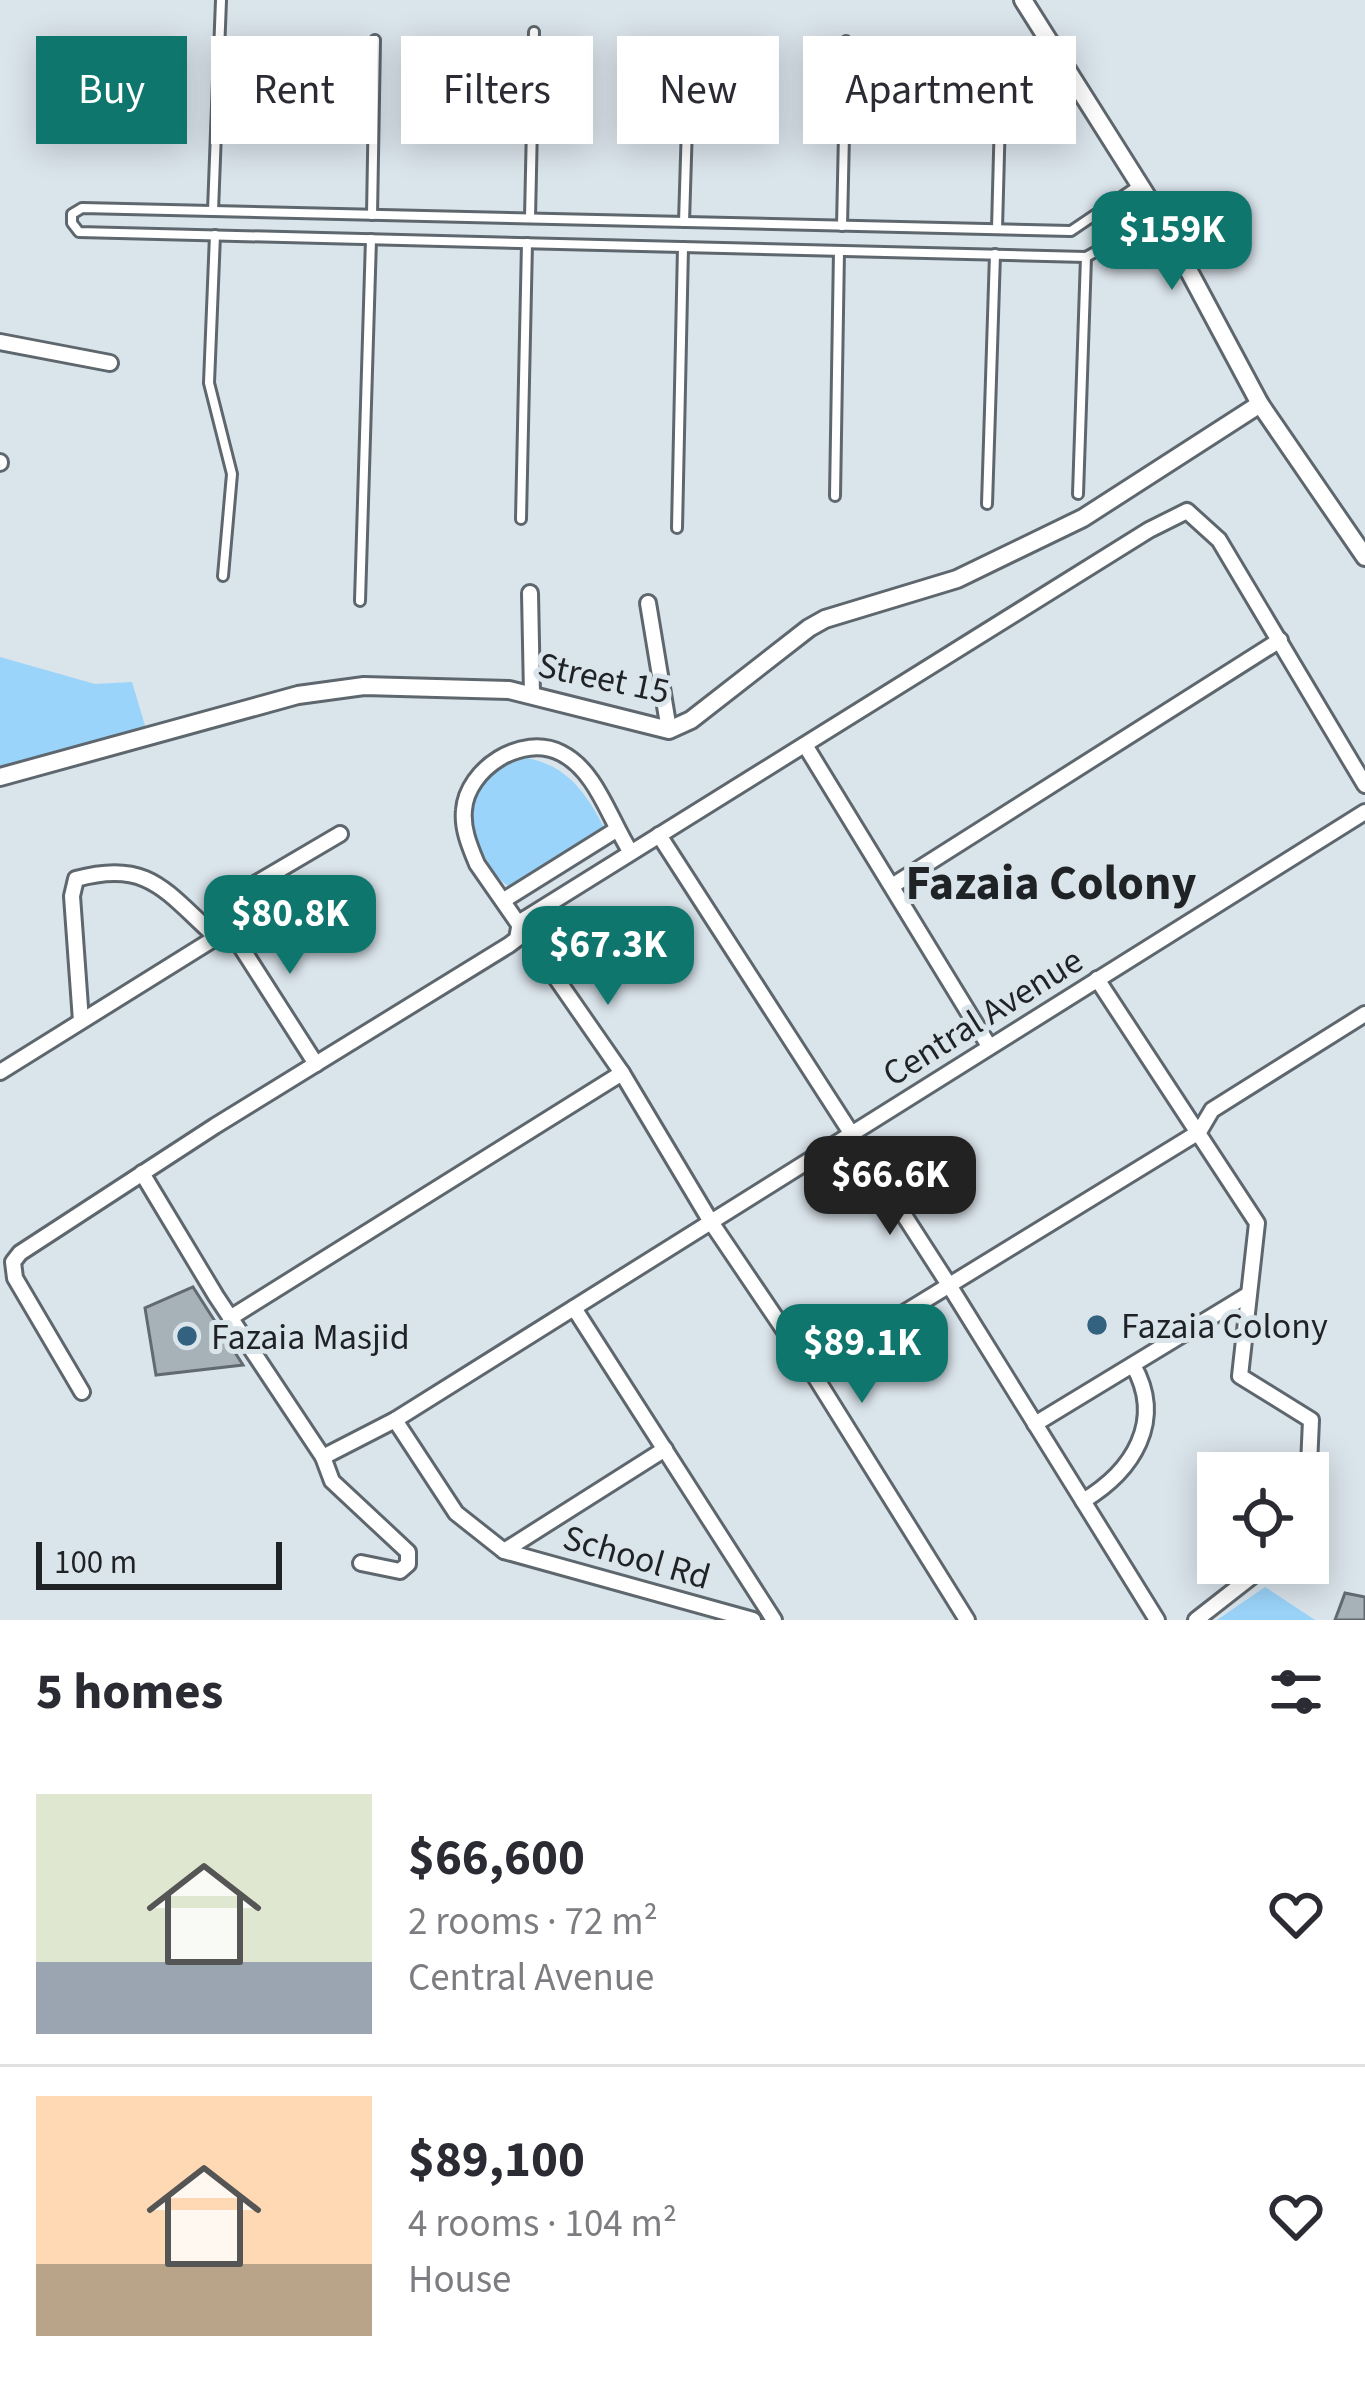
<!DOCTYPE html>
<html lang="en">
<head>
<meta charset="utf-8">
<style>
  :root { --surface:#fff; --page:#f2f2f3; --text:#2b2b33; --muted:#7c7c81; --line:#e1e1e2; --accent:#0f766e }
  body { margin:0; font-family:"Source Sans 3",sans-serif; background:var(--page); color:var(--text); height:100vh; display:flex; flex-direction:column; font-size:45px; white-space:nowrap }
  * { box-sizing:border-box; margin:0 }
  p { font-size:39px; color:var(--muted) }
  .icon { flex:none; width:66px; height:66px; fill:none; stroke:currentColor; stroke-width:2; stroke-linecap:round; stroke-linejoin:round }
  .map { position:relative; height:1620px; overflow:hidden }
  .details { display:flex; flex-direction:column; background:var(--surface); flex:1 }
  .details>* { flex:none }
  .top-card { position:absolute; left:36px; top:36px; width:1293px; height:108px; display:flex; gap:24px }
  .fabs { position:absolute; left:1197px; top:1452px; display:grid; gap:24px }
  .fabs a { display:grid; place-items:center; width:132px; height:132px; border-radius:0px; background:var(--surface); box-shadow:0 6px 30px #0003; font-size:60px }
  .scale { position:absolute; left:36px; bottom:30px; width:246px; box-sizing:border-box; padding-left:12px; border:6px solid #1f2326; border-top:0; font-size:33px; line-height:42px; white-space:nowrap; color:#1f2326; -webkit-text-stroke:9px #dae4eb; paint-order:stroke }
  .price { position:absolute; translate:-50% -102px; padding:0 27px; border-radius:24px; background:var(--accent); color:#fff; font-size:39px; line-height:78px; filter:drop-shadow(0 3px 6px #0008) }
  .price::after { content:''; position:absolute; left:50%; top:72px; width:36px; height:27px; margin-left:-18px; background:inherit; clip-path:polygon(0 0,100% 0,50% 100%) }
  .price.active { background:#222; color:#fff }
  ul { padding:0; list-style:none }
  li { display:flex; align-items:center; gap:36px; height:300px; padding:0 36px }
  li+li { border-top:3px solid var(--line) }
  li span { display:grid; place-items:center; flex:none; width:336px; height:240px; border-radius:0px; color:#555 }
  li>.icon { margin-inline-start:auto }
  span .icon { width:144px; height:144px; fill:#fffc; stroke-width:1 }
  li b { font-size:51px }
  h2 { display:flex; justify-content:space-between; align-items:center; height:144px; padding:0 36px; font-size:51px }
  .tag { padding:0 42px; border-radius:0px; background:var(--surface); box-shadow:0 6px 30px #0003; font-size:42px; line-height:108px }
  .tag.active { background:var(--accent); color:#fff }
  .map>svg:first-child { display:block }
</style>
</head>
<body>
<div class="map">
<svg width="1365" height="1620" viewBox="0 0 1365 1620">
  <rect width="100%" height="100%" fill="#dae4eb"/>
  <g fill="#9bd4fa">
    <path d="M0,657L95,684L132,682L146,729L0,768Z"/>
    <path d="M527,758C568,766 586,793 605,829L510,887C499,881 492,870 486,859C457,812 474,772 527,758Z"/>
    <path d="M1265,1587L1315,1620H1217Z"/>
  </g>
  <g fill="#a7b1b8" stroke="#616a70" stroke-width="3">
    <path d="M193,1287L243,1365L156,1375L145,1308Z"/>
    <path d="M1345,1593L1365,1597V1620H1335Z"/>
  </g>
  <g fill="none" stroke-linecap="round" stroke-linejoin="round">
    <defs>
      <g id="service">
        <path d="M1139,185L1071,231L82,208L72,214V223L79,232L1086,257L1159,217"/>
        <path d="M213,211L221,0"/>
        <path d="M372,215L375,40"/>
        <path d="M530,218L534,32"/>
        <path d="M684,222L687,125"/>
        <path d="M842,226L846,41"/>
        <path d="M997,229L1001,78"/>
        <path d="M215,235L209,383L232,474L223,576"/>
        <path d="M1078,494L1086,257"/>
        <path d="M835,496L839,251"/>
        <path d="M987,504L995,254"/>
        <path d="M521,519L527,243"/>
        <path d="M677,528L683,247"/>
        <path d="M360,601L371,239"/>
      </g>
      <g id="minor">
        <path d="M0,342L110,363"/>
        <path d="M0,462V463"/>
        <path d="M530,593L532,694"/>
        <path d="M648,603L669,730"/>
        <path d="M805,745L989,1046"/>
        <path d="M659,835L949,1285L1157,1620"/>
        <path d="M630,851C610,820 596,770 561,753C522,733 467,769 464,810C462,829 470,847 477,864L622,1073L711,1222L811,1370L967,1620"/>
        <path d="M892,886L1280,640"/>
        <path d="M504,900L616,830"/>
        <path d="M1097,979L1257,1223L1240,1376L1311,1420L1308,1488"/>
        <path d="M81,1021L72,896L76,879C148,859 165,891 215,936"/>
        <path d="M316,1064L236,939L225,934L221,914L243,891L340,834"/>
        <path d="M0,1072L220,935"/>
        <path d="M142,1173L216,1296L323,1457L332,1481L408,1552V1564L400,1571L361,1563"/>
        <path d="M574,1308L774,1620"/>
        <path d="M230,1318L622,1073"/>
        <path d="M811,1370L1199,1132L1212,1110L1365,1014"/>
        <path d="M82,1392L15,1278L13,1262L20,1253L215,1126L509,945L517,939L520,922L1149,530L1187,511L1219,540L1365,785"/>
        <path d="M395,1420L456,1513L504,1551L753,1620"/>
        <path d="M1035,1424L1249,1294"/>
        <path d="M323,1457L395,1420L1365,812"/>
        <path d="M1083,1501C1133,1471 1165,1421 1133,1365"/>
        <path d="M504,1551L665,1449"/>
        <path d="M1196,1620L1269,1563"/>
      </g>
      <g id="tertiary">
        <path d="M1023,0L1160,217L1260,404L1365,557"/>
        <path d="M0,777L298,695L364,686L509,690L669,730L691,720L809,628L825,619L957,579L1083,518L1260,404"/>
      </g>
    </defs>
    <use href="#service" stroke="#5e676d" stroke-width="14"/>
    <use href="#minor" stroke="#5e676d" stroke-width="20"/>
    <use href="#tertiary" stroke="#5e676d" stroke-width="22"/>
    <use href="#service" stroke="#fff" stroke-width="8"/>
    <use href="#minor" stroke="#fff" stroke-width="14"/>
    <use href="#tertiary" stroke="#fff" stroke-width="16"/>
  </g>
  <g fill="#326280" stroke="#dae4eb" stroke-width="4.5">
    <circle cx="1097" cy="1325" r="12"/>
    <circle cx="187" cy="1336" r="12"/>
  </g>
  <g text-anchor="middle" stroke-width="10" stroke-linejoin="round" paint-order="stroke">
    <g font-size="36" fill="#1f2326" stroke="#dae4eb">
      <text transform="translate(604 677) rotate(12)" y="13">Street 15</text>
      <text transform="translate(982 1016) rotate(-32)" y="13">Central Avenue</text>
      <text transform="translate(637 1556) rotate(16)" y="13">School Rd</text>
    </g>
    <g font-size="36" fill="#1f2326" stroke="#dae4eb" text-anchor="start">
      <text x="1121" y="1338">Fazaia Colony</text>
      <text x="211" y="1349">Fazaia Masjid</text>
    </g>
    <g font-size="48" font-weight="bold" fill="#1f2326" stroke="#dae4eb">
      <text x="1051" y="899">Fazaia Colony</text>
    </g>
  </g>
</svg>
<div class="fabs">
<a><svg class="icon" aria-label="locate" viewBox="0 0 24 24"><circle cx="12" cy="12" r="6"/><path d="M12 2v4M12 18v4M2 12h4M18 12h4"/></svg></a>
</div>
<div class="scale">100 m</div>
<b class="price" style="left:1172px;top:293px">$159K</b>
<b class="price" style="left:290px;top:977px">$80.8K</b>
<b class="price" style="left:608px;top:1008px">$67.3K</b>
<b class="price active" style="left:890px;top:1238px">$66.6K</b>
<b class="price" style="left:862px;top:1406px">$89.1K</b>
<div class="top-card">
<a class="tag active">Buy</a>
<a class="tag">Rent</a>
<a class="tag">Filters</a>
<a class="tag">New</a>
<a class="tag">Apartment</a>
</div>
</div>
<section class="details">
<h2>5 homes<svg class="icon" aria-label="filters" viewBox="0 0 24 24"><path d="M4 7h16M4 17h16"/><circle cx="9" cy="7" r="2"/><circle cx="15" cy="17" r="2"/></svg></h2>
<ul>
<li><span style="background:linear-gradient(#dfe7d0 70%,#9aa5b1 0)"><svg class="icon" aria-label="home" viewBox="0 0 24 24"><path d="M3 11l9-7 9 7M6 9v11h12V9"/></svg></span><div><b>$66,600</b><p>2 rooms · 72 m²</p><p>Central Avenue</p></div><svg class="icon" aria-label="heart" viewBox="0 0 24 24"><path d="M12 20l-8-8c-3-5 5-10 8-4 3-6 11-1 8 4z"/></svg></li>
<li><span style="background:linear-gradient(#ffd9b3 70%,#b9a48a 0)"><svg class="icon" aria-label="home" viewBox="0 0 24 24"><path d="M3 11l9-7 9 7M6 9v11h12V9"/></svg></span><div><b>$89,100</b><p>4 rooms · 104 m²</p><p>House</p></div><svg class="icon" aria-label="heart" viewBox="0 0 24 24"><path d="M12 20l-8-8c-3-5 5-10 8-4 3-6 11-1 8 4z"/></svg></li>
</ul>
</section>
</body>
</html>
